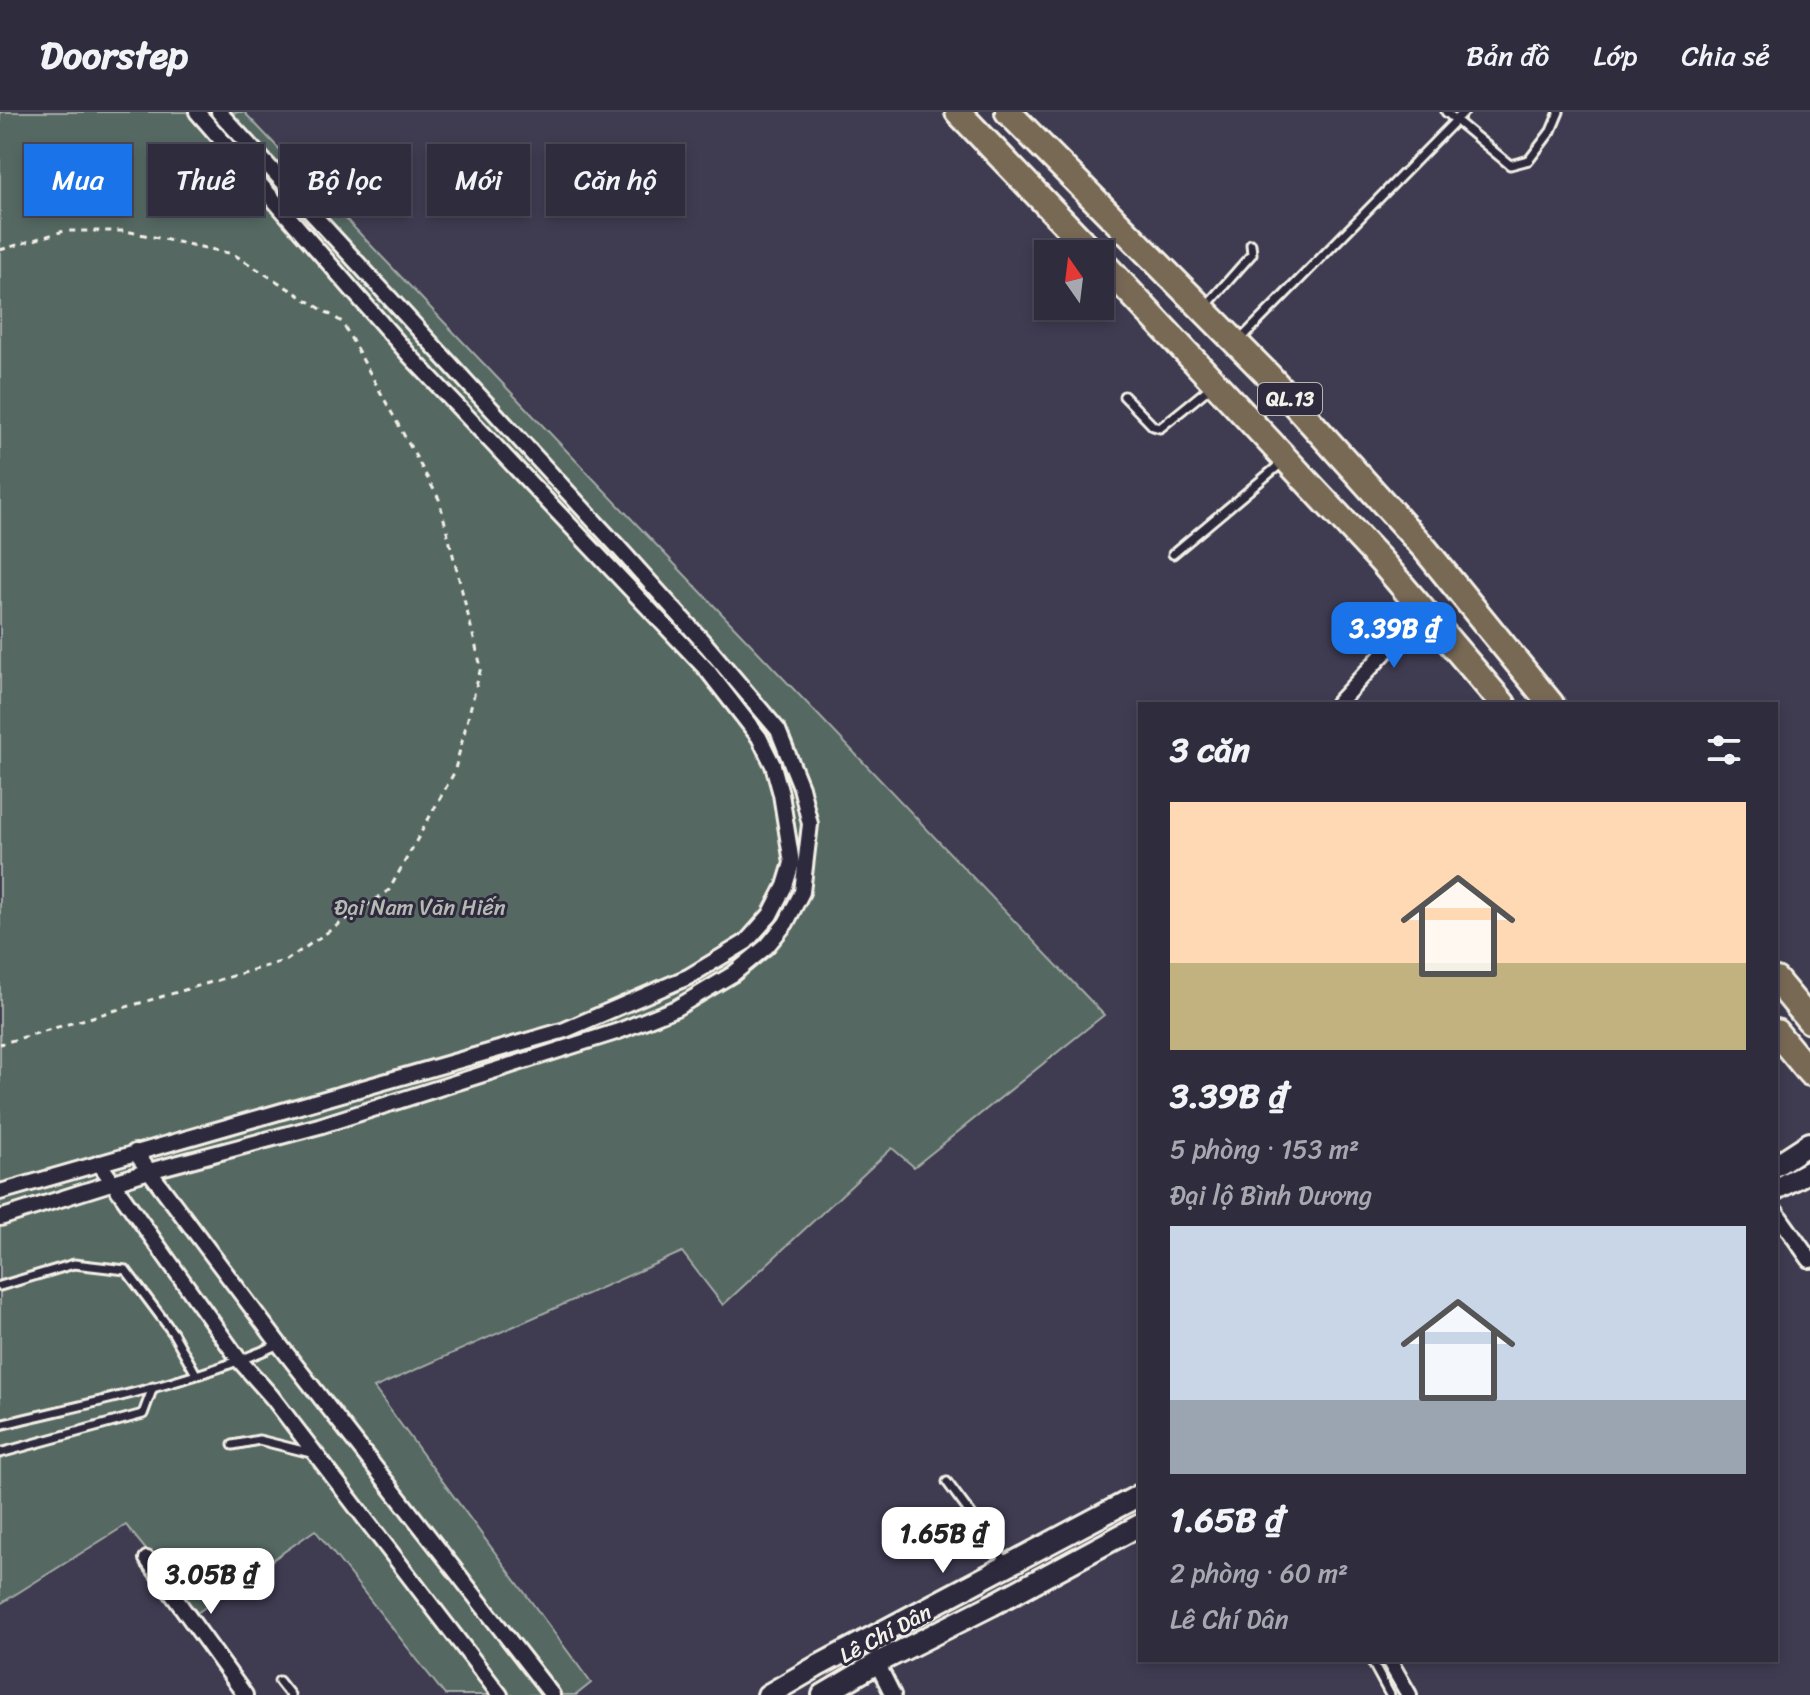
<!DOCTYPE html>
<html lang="vi">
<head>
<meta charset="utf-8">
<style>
  :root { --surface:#2f2c3d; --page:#373444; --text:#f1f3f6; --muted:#a7a7b0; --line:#4a4857; --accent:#1a73e8 }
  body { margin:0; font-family:Sriracha,sans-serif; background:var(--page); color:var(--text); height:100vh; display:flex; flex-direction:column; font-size:30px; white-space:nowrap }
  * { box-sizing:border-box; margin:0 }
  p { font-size:26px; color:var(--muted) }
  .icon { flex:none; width:44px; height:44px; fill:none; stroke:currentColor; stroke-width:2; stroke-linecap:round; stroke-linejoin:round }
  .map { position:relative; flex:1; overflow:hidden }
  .drawer { position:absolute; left:1138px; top:590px; width:640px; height:960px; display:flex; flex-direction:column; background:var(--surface); border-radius:0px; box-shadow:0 4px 12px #0003,0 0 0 2px var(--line) }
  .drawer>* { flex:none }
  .guide { position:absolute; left:24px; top:32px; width:760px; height:72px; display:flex; gap:16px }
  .needle { width:52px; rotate:346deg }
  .tools { position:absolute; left:1034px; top:128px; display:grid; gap:16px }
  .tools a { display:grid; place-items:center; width:80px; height:80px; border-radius:0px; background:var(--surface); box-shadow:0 4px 12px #0003,0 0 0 2px var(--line); font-size:40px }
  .price { position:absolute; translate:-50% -68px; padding:0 18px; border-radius:16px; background:#fff; color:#222; font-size:26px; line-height:52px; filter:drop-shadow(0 2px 4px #0008) }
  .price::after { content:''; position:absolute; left:50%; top:48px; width:24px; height:18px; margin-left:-12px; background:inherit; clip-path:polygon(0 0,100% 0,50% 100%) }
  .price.on { background:var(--accent); color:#fff }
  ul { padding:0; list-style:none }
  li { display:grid; align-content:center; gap:16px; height:424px; padding:0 32px }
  li span { display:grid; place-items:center; height:248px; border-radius:0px; color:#555 }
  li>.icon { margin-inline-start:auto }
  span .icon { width:144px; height:144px; fill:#fffc; stroke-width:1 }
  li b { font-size:34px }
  h2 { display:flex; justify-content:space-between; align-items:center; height:96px; padding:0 32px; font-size:34px }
  .chip { padding:0 28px; border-radius:0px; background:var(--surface); box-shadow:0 4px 12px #0003,0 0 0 2px var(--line); font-size:28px; line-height:72px }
  .chip.on { background:var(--accent); color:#fff }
  header { display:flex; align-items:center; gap:48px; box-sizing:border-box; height:112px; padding:0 40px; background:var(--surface); border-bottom:2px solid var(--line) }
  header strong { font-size:38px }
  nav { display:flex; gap:44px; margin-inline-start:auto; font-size:28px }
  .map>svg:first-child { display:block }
</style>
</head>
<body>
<header>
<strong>Doorstep</strong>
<nav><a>Bản đồ</a><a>Lớp</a><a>Chia sẻ</a></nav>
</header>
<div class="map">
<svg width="1810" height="1583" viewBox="0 0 1810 1583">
  <rect width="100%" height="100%" fill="#3f3b51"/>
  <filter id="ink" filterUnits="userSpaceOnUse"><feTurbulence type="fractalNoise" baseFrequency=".0125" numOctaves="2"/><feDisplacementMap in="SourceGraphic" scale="16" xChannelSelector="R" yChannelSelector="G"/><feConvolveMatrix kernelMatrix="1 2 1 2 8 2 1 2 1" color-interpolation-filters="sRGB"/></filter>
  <g filter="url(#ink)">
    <path fill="#546862" stroke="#a4aca5" stroke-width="2" d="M0,0H244L1104,903L914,1055L892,1036L723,1193L682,1140L374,1276L591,1571L576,1583H445L315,1418L197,1501L126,1413L0,1492Z"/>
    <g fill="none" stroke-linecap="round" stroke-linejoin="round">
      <defs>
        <g id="service">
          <path d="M1446,0L1510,53L1529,48L1551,19L1559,0"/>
          <path d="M1207,193L1252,142L1251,132"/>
          <path d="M1241,227L1464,0"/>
          <path d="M1124,284L1153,314L1160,316L1213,273"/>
          <path d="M1173,442L1284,349"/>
          <path d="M0,1174L74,1152L126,1158L173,1221L196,1262"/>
          <path d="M0,1313C93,1290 191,1272 279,1232"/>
          <path d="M233,1333L259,1328L311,1341"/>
          <path d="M0,1341L143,1302L153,1275"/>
          <path d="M947,1370L1007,1451"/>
          <path d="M1371,1548L1390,1583"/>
          <path d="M279,1569L290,1583"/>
        </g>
        <g id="minor">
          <path d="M1337,592L1424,498"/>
          <path d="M135,1040L279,1232L552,1583"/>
          <path d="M99,1051L240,1249L272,1285L500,1583"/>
          <path d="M0,1080L565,918L688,865L746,830L770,803L785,774L792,751L781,682L773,653L759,625L707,558L410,244L197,0"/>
          <path d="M1776,1100L1810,1148"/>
          <path d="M0,1106L149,1059L319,1014L619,919L676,896L733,862L767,834L786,811L802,780L810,712L801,675L778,618L707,534L619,436L219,0"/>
          <path d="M147,1447L245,1583"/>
          <path d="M1389,1548L1409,1583"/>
          <path d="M877,1551L893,1583"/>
        </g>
        <g id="secondary">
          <path d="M1776,1053L1810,1031"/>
          <path d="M1776,1077L1810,1059"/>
          <path d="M768,1583L816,1555L1140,1383"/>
          <path d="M823,1583L877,1551L992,1493L1140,1413"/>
        </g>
        <g id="trunk">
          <path d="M958,0L1094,142"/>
          <path d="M1008,0L1270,265L1425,437L1551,592"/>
          <path d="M1100,148L1381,449L1503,592"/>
          <path d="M1776,868L1810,909"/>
          <path d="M1776,920L1810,961"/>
        </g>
      </defs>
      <use href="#service" stroke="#f4f1e8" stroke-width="13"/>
      <use href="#minor" stroke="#f4f1e8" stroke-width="20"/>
      <use href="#secondary" stroke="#f4f1e8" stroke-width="26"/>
      <use href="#trunk" stroke="#f4f1e8" stroke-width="30"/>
      <path stroke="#f4f1e8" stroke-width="3" stroke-dasharray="6 6" stroke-linecap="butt" d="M0,138L64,119H126L233,142L342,210L439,387L481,555L454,661L389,778L287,848L0,932"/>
      <use href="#service" stroke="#2f2a3d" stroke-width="7"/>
      <use href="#minor" stroke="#2f2a3d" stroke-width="14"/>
      <use href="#secondary" stroke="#2f2a3d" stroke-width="20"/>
      <use href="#trunk" stroke="#786954" stroke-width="24"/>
    </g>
  </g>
  <g text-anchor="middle" stroke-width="6" stroke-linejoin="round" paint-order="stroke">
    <rect fill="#2f2a3d" stroke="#b9b5b5" stroke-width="2" x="1258" y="271" width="64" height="32" rx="6"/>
    <g font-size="20" font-weight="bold" fill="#f4f1e8">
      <text x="1290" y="294">QL.13</text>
    </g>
    <g font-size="22" fill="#b4bab2" stroke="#2f2a3d">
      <text x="420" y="803">Đại Nam Văn Hiến</text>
    </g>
    <g font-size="22" fill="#f4f1e8" stroke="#2f2a3d">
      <text transform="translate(885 1521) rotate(-28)" y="8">Lê Chí Dân</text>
    </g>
  </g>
</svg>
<div class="tools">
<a><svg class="needle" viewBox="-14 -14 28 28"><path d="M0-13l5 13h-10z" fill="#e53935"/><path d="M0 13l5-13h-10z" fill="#a7a7b0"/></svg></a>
</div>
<b class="price on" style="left:1394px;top:558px">3.39B ₫</b>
<b class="price" style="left:943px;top:1463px">1.65B ₫</b>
<b class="price" style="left:211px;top:1504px">3.05B ₫</b>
<div class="guide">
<a class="chip on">Mua</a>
<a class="chip">Thuê</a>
<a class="chip">Bộ lọc</a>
<a class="chip">Mới</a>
<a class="chip">Căn hộ</a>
</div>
<section class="drawer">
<h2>3 căn<svg class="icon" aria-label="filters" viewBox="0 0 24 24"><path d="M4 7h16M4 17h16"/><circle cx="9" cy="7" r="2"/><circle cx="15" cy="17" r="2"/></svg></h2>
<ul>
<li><span style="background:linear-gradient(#ffd9b3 65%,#c2b280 0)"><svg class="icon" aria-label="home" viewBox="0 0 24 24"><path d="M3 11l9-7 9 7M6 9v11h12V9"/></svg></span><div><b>3.39B ₫</b><p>5 phòng · 153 m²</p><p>Đại lộ Bình Dương</p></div></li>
<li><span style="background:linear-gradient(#c9d6e8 70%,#9aa5b1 0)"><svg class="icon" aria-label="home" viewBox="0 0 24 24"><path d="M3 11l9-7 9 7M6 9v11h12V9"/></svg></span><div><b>1.65B ₫</b><p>2 phòng · 60 m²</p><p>Lê Chí Dân</p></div></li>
</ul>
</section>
</div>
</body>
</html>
